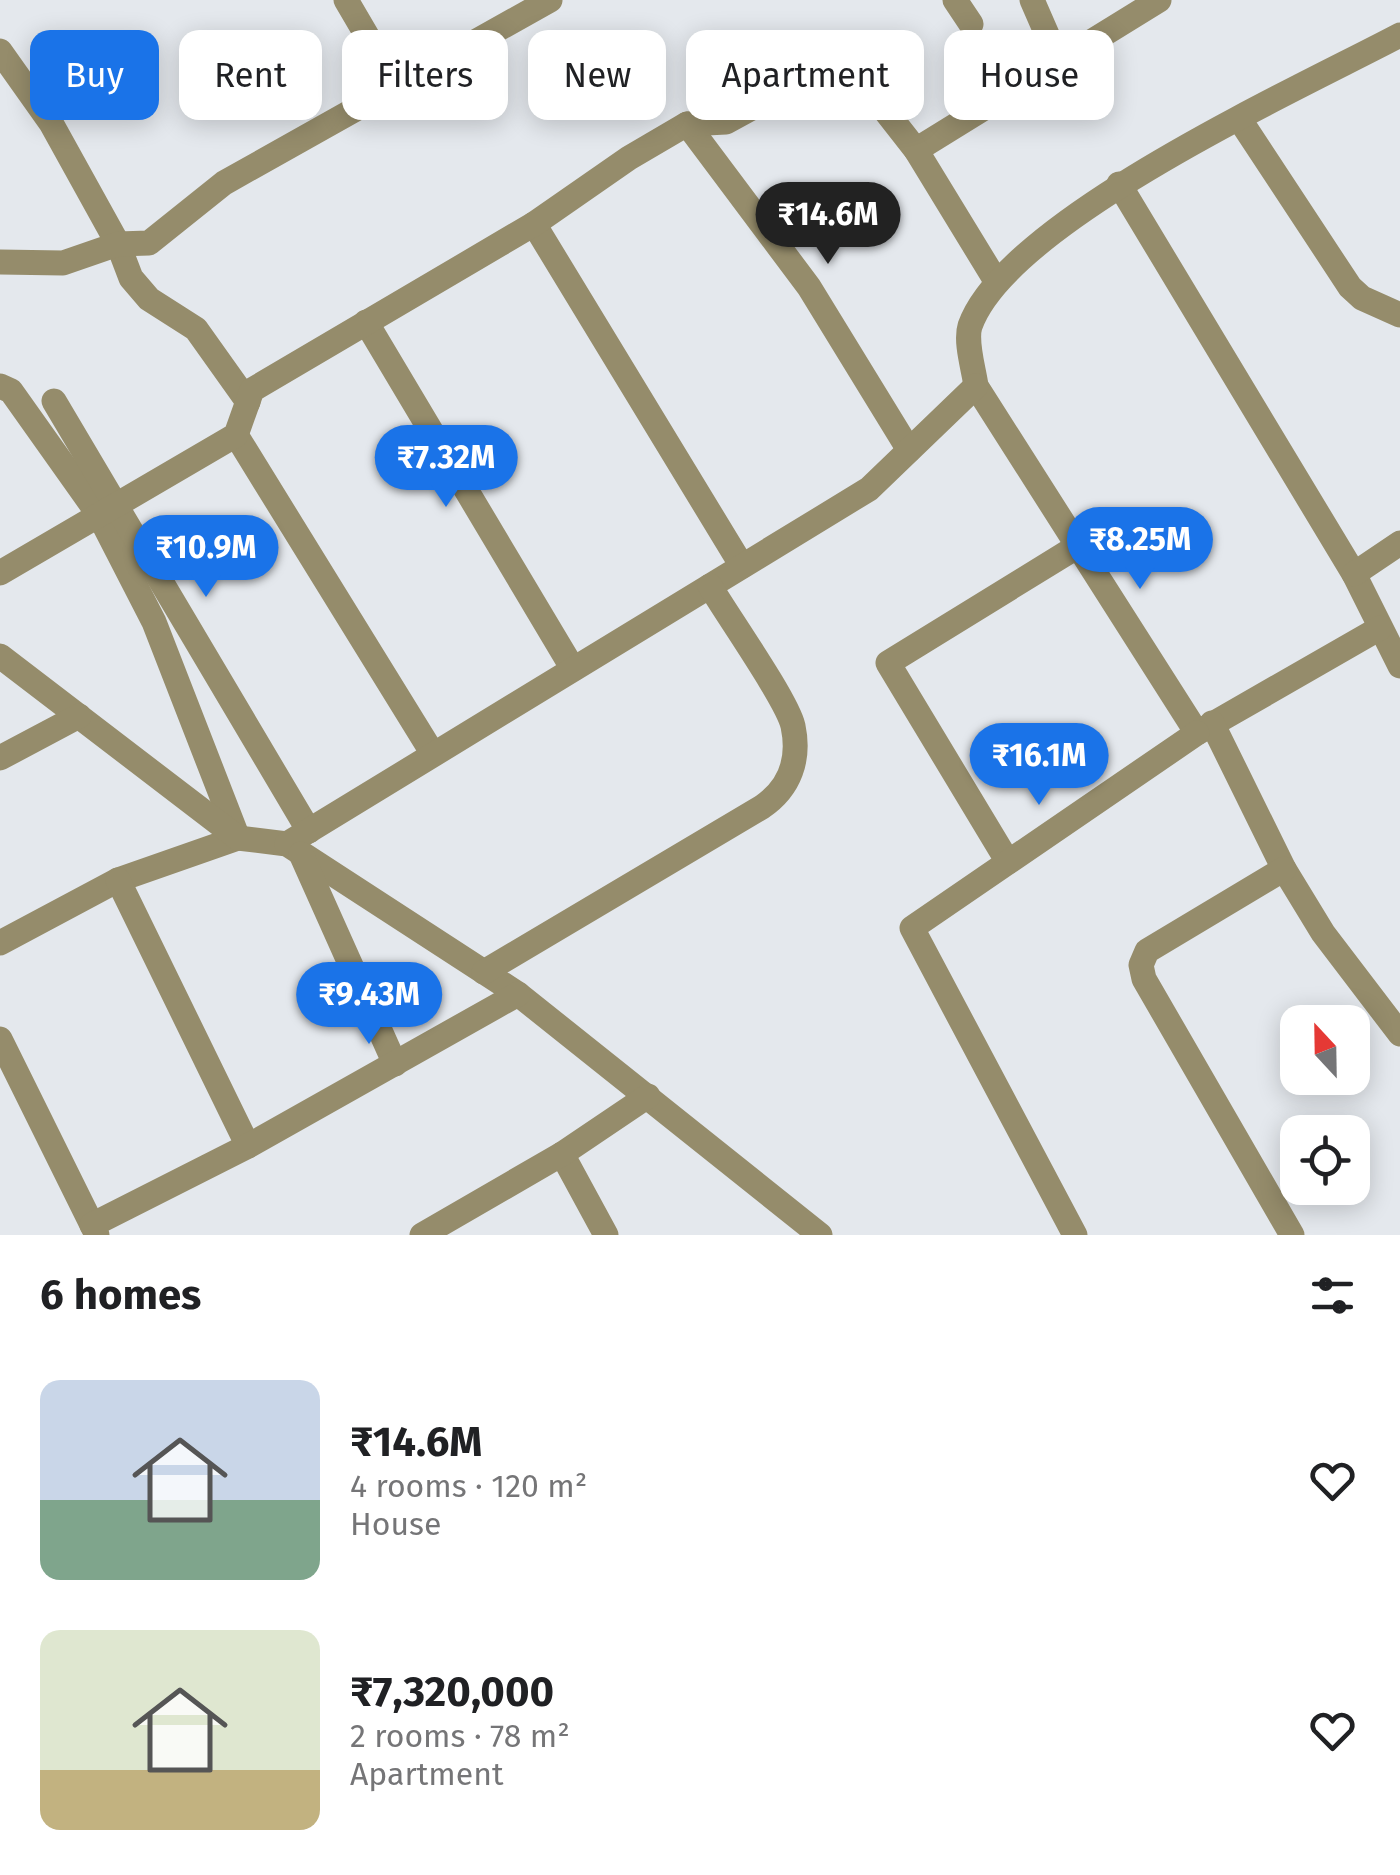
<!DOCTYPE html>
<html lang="en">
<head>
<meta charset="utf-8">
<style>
  :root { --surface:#fff; --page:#f2f2f2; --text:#202124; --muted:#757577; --accent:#1a73e8 }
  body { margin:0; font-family:"Fira Sans",sans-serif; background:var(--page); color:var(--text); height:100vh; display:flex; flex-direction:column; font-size:38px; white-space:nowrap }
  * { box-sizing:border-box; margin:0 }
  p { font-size:32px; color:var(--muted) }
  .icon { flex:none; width:55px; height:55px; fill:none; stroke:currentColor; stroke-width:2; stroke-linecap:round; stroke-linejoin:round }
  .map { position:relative; height:1235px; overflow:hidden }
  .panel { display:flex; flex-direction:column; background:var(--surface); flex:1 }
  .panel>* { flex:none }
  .hud { position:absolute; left:30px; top:30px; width:1340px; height:90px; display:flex; gap:20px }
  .needle { width:65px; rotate:338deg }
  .tools { position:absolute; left:1280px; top:1005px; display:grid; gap:20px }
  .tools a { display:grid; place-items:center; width:90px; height:90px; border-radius:20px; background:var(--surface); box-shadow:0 5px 25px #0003; font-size:50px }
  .price { position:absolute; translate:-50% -85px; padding:0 22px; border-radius:35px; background:var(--accent); color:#fff; font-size:32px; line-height:65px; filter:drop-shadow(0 2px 5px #0008) }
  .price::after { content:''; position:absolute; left:50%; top:60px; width:30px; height:22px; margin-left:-15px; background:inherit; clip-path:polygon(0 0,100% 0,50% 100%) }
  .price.on { background:#222; color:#fff }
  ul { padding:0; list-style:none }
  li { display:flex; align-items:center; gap:30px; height:250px; padding:0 40px }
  li span { display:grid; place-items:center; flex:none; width:280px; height:200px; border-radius:20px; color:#555 }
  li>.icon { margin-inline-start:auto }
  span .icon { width:120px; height:120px; fill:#fffc; stroke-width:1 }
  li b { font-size:42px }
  h2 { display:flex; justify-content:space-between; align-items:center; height:120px; padding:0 40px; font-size:42px }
  .chip { padding:0 35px; border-radius:20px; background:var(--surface); box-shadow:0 5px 25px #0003; font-size:35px; line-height:90px }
  .chip.on { background:var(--accent); color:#fff }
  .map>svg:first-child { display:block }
</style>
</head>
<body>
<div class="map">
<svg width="1400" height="1235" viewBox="0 0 1400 1235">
  <rect width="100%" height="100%" fill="#e4e8ed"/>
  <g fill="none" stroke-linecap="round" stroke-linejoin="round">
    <g stroke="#958c6b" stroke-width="25">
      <path d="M346,0L397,87"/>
      <path d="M955,0L971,24"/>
      <path d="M1032,0L1059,62"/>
      <path d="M0,51L51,123L118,244L131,278L149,299L196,329L248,402"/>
      <path d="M1240,120L1350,287L1362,298L1400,315"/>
      <path d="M687,124L809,287L909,450"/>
      <path d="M916,150L1159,0"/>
      <path d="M1119,184L1354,574L1400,666"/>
      <path d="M534,224L742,566"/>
      <path d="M0,262L63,263L118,244L149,243L224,183L550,0"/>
      <path d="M366,322L573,669"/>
      <path d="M0,386L11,391L99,515L154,622L238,838L118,880L0,943"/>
      <path d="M54,401L309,831"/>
      <path d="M236,435L433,754"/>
      <path d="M0,573L236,435L252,390L534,224L629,158L687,124L726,122L844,58L916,150L996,281"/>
      <path d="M1354,574L1400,543"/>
      <path d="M1380,628L1197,733L976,386C974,370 965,342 970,326C1007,221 1298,89 1400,35"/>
      <path d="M0,656L238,838L287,844L518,994L820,1235"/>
      <path d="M1212,723L1284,869L1323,933L1400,1034"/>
      <path d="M0,758L79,716"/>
      <path d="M287,844L869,489L976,386"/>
      <path d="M301,854L395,1064"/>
      <path d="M1008,862L888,663L1078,546"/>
      <path d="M1284,869L1147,951L1141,965L1144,979L1292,1235"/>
      <path d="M118,880L248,1146"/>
      <path d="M484,972L762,807C790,788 800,759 793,726C787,700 727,615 710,586"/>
      <path d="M0,1039L97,1235"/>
      <path d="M562,1154L606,1235"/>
      <path d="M92,1225L248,1146L518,994"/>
      <path d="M422,1235L562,1154L648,1096"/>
      <path d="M1075,1235L912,928L1197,733"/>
    </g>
  </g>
</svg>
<div class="tools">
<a><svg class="needle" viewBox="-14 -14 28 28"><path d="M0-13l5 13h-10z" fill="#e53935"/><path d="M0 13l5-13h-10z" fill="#757577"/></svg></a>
<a><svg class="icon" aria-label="locate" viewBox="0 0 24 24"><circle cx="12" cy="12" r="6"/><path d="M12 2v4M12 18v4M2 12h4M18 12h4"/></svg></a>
</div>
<b class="price on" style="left:828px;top:267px">₹14.6M</b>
<b class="price" style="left:446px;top:510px">₹7.32M</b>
<b class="price" style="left:1140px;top:592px">₹8.25M</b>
<b class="price" style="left:206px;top:600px">₹10.9M</b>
<b class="price" style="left:1039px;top:808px">₹16.1M</b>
<b class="price" style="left:369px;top:1047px">₹9.43M</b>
<div class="hud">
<a class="chip on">Buy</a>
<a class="chip">Rent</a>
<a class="chip">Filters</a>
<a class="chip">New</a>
<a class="chip">Apartment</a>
<a class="chip">House</a>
</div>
</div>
<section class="panel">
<h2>6 homes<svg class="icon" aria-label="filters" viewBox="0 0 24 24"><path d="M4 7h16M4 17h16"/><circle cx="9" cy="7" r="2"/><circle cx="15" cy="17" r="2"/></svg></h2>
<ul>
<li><span style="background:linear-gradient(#c9d6e8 60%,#7fa58c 0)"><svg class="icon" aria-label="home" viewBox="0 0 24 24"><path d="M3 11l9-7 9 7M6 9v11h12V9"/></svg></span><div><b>₹14.6M</b><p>4 rooms · 120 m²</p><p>House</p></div><svg class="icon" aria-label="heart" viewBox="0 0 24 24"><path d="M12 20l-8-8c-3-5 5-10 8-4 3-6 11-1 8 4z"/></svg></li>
<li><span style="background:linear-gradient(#dfe7d0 70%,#c2b280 0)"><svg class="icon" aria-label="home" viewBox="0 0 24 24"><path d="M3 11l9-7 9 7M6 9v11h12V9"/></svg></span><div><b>₹7,320,000</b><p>2 rooms · 78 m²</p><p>Apartment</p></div><svg class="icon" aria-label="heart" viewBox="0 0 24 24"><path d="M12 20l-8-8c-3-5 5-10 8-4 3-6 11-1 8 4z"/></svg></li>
</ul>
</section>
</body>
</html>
